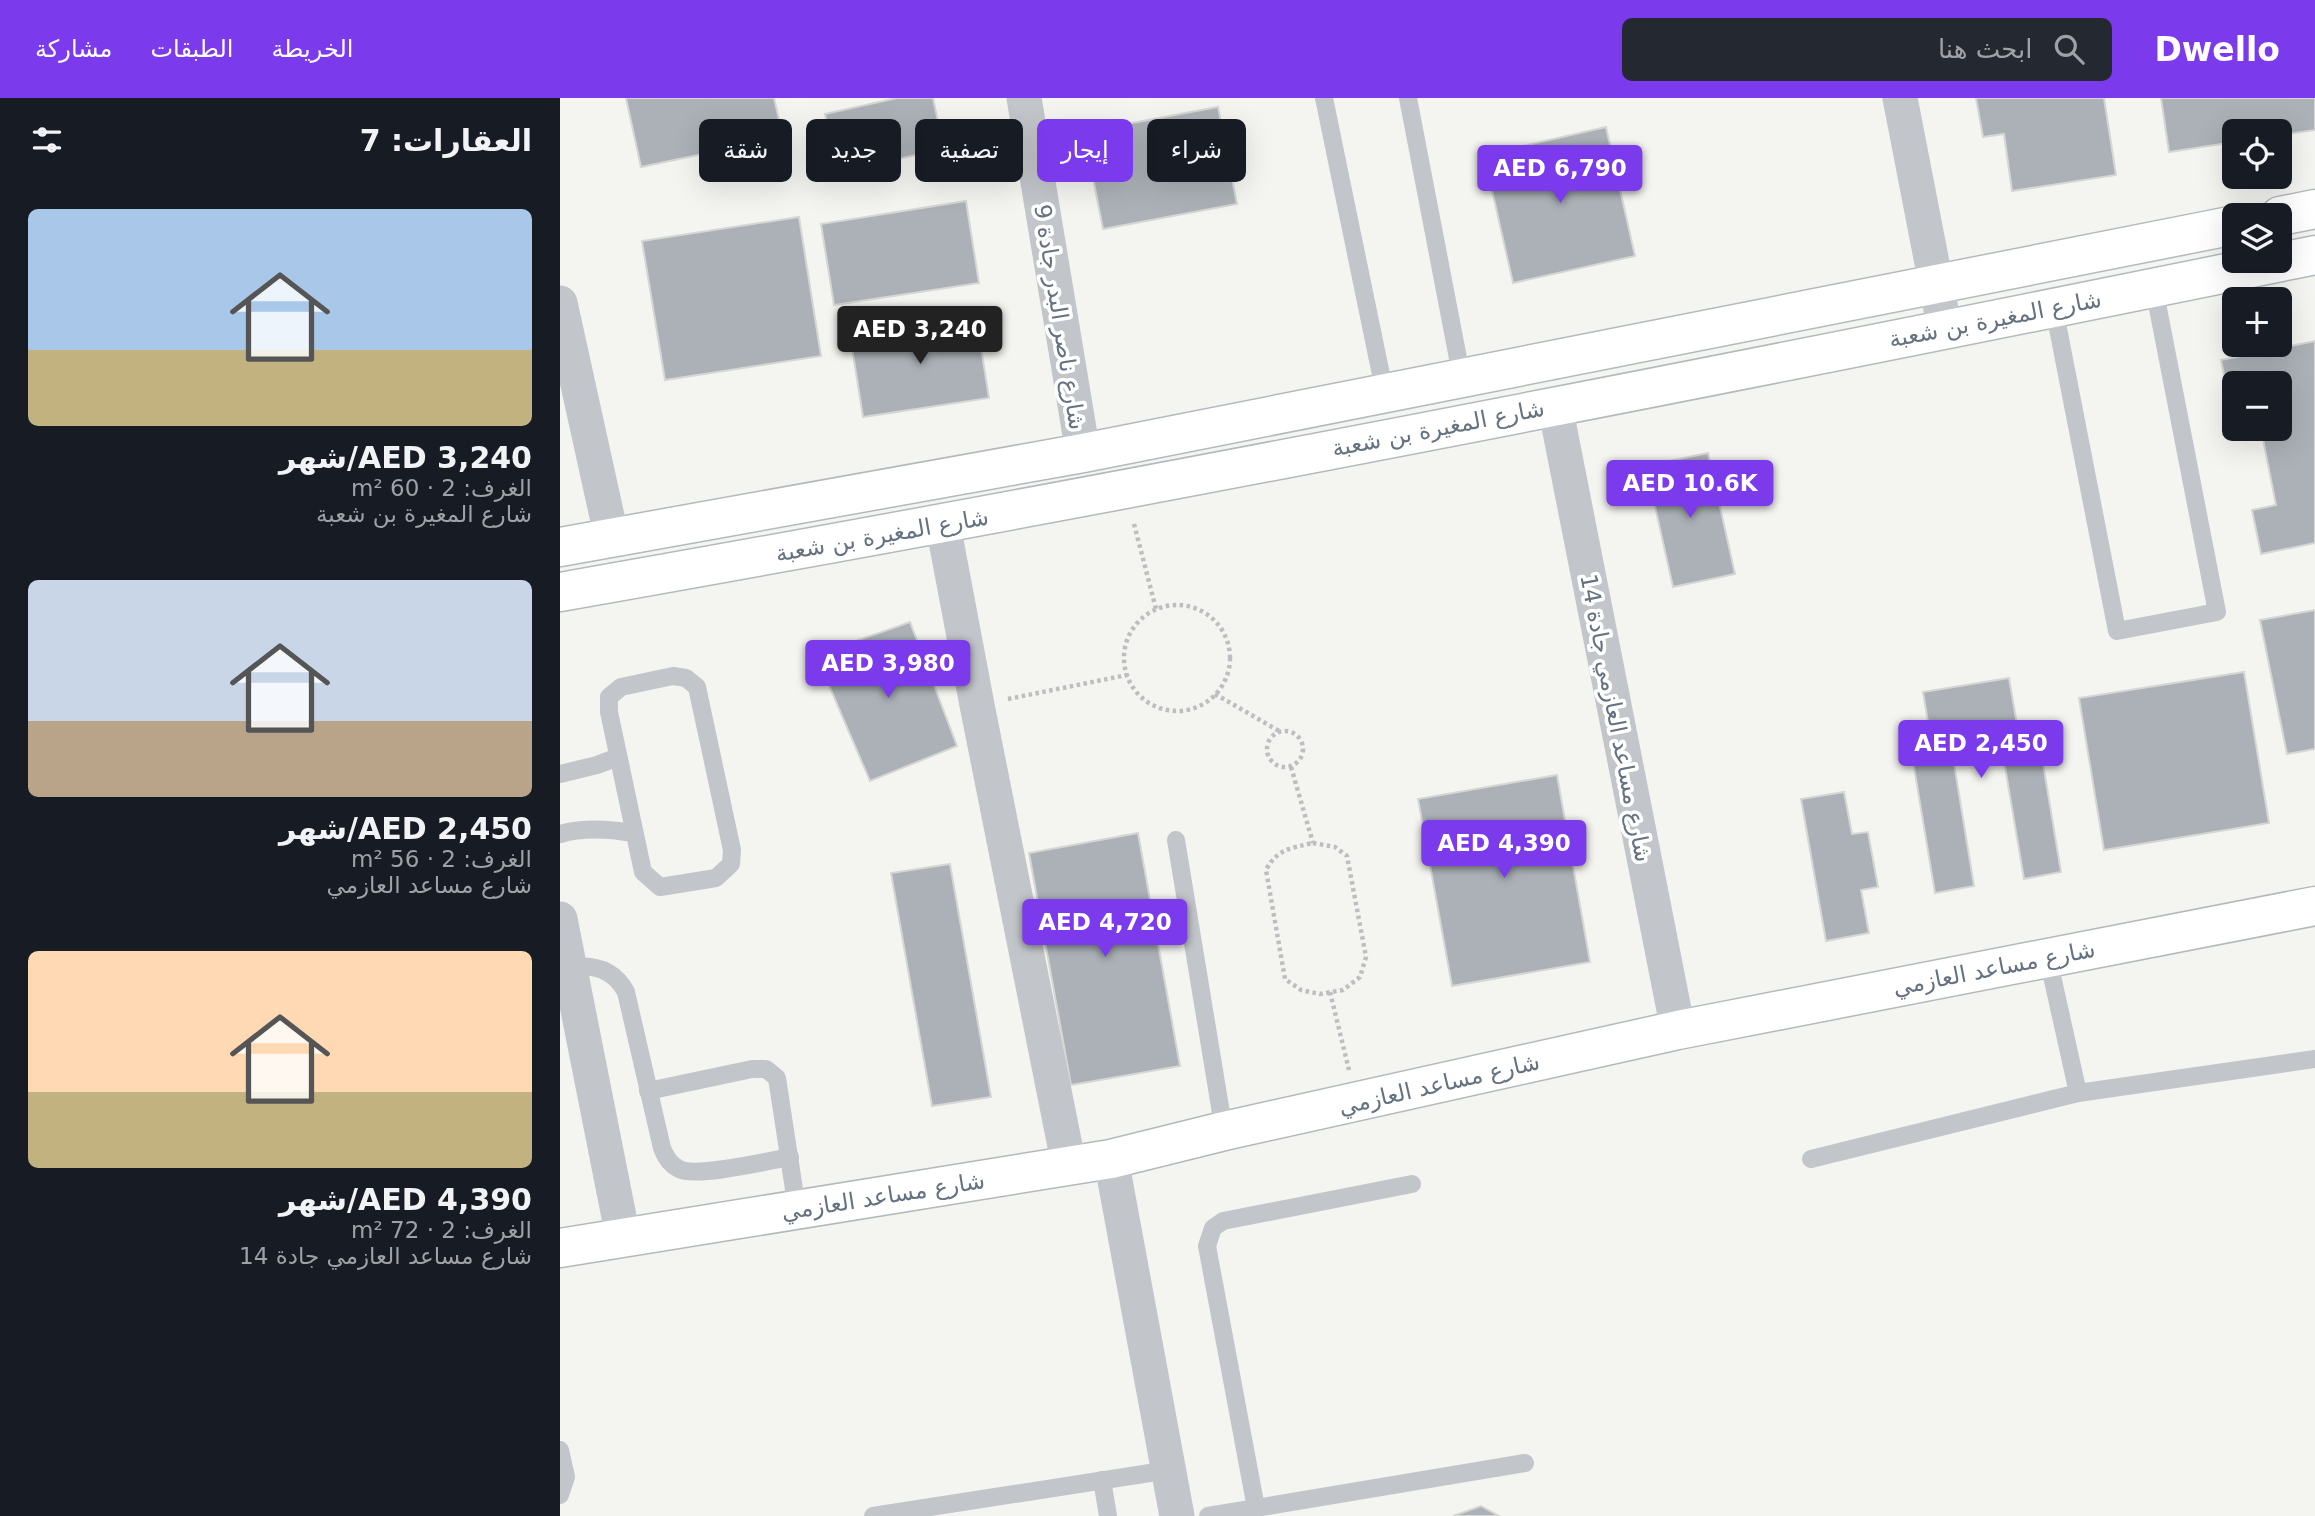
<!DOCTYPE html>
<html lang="ar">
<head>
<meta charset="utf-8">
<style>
  :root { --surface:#171b24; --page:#242831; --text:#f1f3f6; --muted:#9ea1a6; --accent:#7c3aed }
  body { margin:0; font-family:"DejaVu Sans",Cairo,sans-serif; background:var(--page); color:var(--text); direction:rtl; height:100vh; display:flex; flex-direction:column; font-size:26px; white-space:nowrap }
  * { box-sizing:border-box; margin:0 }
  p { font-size:23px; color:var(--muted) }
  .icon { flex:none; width:38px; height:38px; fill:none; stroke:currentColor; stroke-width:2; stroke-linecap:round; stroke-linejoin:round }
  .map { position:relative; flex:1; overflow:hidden; direction:ltr }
  .details { display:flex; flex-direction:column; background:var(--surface); width:560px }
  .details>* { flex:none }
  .top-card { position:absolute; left:21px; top:21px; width:665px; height:63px; direction:rtl; display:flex; gap:14px }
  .buttons { position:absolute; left:1662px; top:21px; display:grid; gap:14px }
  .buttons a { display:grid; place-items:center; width:70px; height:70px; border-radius:10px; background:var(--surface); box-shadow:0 7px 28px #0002; font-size:35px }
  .price { position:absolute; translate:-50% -60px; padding:0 16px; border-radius:7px; background:var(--accent); color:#fff; font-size:23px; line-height:46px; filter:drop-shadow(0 2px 4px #0008) }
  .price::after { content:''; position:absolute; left:50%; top:42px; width:21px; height:16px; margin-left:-10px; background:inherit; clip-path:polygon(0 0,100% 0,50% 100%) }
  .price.selected { background:#222; color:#fff }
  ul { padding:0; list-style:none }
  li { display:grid; align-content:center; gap:14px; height:371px; padding:0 28px }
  li span { display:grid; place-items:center; height:217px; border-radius:10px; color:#555 }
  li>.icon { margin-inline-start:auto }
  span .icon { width:126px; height:126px; fill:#fffc; stroke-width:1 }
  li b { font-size:30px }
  h2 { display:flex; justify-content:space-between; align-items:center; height:84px; padding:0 28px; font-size:30px }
  .tag { padding:0 24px; border-radius:10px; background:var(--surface); box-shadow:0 7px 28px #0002; font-size:24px; line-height:63px }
  .tag.selected { background:var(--accent); color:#fff }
  header { display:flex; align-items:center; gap:42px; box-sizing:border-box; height:98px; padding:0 35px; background:var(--accent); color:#fff }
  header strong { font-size:33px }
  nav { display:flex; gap:38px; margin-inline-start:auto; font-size:24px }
  .search { width:490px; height:63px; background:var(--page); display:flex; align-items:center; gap:18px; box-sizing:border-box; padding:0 24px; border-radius:10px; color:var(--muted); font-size:26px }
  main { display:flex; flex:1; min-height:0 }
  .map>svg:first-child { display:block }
</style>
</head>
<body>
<header>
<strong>Dwello</strong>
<div class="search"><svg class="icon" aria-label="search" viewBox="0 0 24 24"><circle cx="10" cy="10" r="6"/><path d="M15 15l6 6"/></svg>ابحث هنا</div>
<nav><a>الخريطة</a><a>الطبقات</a><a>مشاركة</a></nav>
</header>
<main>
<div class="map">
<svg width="1755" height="1418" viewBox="0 0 1755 1418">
  <rect width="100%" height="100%" fill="#f4f5f1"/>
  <g fill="#abb1b7" stroke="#d6d6d4" stroke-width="2">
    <path d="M66,0H214L223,39L81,69Z"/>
    <path d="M337,0H373L384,51L278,74L265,16Z"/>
    <path d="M1416,0H1544L1556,77L1452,93L1444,36L1423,39Z"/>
    <path d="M1601,0H1755V32L1720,37V33H1675V44L1609,54Z"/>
    <path d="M658,9L677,106L543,131L524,34Z"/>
    <path d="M1046,29L1075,158L953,185L924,57Z"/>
    <path d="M406,103L419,185L274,207L261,126Z"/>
    <path d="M239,119L261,258L105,282L82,143Z"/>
    <path d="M416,218L429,300L303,319L290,237Z"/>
    <path d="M1755,243V445L1701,456L1692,412L1716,407L1701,331H1720V285H1675V315H1672L1661,262Z"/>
    <path d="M1148,355L1175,476L1113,489L1086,368Z"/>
    <path d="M1755,512V651L1727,656L1700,522Z"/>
    <path d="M350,524L397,648L310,683L256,557Z"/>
    <path d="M1684,574L1709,725L1544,752L1519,600Z"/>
    <path d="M1449,580L1458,632L1477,629L1501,774L1464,781L1441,645L1392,653L1414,788L1375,795L1351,651L1372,648L1363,594Z"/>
    <path d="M997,677L1030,864L892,888L858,701Z"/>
    <path d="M1284,694L1292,736L1308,734L1318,789L1301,792L1309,835L1266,843L1241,701Z"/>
    <path d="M578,735L620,968L511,987L469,755Z"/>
    <path d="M390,766L431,999L372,1008L331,775Z"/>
    <path d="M921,1408L939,1418H893Z"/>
  </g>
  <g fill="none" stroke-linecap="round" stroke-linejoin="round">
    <defs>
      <g id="secondary">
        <path d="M1720,118L1755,111"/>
        <path d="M0,449L523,355L1675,127"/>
        <path d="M0,494C587,391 1171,276 1755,157"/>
        <path d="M0,1150L551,1061L664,1033L1118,932L1755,808"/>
      </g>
    </defs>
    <use href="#secondary" stroke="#b4b9bd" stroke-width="41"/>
    <g stroke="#bcbec0" stroke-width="4.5" stroke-dasharray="3.5 3.5" stroke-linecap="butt">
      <path d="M574,426L596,511"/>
      <circle cx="617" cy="560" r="53"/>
      <path d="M655,596L719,633"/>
      <path d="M448,601L567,577"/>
      <circle cx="725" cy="651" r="18"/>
      <path d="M731,669L753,745"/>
      <path d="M753,745L775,749L787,758L806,859L800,879L783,892L760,896L741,892L725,881L706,772C717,751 731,750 753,745Z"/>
      <path d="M770,894L789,972"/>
    </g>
    <g stroke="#c2c5c9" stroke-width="18">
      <path d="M764,0L825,296"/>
      <path d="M848,0L902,281"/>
      <path d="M1494,210L1557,533L1657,514L1594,190"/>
      <path d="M113,578L126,580L137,589L172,752L171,766L156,780L100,789L83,774L49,614V599L61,589Z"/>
      <path d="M0,676L37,667L58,659"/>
      <path d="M0,736C24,729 49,731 73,735"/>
      <path d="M616,742L664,1033"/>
      <path d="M1488,860L1518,995"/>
      <path d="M9,869C34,866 54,871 66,894L102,1050C105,1058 111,1067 119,1071C136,1080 208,1063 230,1059"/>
      <path d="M88,993L192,971H206L217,980L237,1111"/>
      <path d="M1251,1061L1518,995L1755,961"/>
      <path d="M0,1352L6,1379L0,1397"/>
      <path d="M542,1382L548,1418"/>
      <path d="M696,1410L647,1148L653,1130L663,1123L852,1086"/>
      <path d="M313,1418L609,1372"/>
      <path d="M648,1418L965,1365"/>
    </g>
    <g stroke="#c2c5c9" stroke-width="35">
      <path d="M464,0L523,355"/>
      <path d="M1340,0L1385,232"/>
      <path d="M0,205L52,441"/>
      <path d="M995,308L1118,932"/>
      <path d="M383,427L417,607L509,1068"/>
      <path d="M0,821L63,1139"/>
      <path d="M551,1061L617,1418"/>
    </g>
    <use href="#secondary" stroke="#fff" stroke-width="38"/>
  </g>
  <g text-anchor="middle" stroke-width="7" stroke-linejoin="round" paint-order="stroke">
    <g font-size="23" fill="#647281" stroke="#fff">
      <text transform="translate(500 219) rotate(81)" y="8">شارع ناصر البدر جادة 9</text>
      <text transform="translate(1435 221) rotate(-11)" y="8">شارع المغيرة بن شعبة</text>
      <text transform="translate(878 330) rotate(-11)" y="8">شارع المغيرة بن شعبة</text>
      <text transform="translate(322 437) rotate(-10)" y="8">شارع المغيرة بن شعبة</text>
      <text transform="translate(1056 620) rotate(79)" y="8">شارع مساعد العازمي جادة 14</text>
      <text transform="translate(1434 870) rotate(-11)" y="8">شارع مساعد العازمي</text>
      <text transform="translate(879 986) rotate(-13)" y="8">شارع مساعد العازمي</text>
      <text transform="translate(323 1098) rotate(-9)" y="8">شارع مساعد العازمي</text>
    </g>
  </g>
</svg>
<div class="buttons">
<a><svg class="icon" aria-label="locate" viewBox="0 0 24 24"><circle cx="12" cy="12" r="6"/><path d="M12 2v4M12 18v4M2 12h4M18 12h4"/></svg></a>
<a><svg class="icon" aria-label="layers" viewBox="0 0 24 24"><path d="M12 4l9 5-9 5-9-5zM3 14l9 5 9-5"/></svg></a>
<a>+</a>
<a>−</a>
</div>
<b class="price" style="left:1000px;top:107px">AED 6,790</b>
<b class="price selected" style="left:360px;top:268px">AED 3,240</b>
<b class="price" style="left:1130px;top:422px">AED 10.6K</b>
<b class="price" style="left:328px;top:602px">AED 3,980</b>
<b class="price" style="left:1421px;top:682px">AED 2,450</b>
<b class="price" style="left:944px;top:782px">AED 4,390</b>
<b class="price" style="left:545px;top:861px">AED 4,720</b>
<div class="top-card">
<a class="tag">شراء</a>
<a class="tag selected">إيجار</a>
<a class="tag">تصفية</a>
<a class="tag">جديد</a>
<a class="tag">شقة</a>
</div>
</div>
<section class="details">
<h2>العقارات: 7<svg class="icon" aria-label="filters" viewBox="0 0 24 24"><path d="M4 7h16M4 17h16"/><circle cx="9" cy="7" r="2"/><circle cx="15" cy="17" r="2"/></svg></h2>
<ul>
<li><span style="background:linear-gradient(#a9c7e8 65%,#c2b280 0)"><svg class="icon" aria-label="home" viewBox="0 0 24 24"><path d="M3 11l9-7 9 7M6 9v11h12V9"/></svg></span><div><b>AED 3,240/شهر</b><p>الغرف: 2 · 60 m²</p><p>شارع المغيرة بن شعبة</p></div></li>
<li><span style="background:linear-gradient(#c9d6e8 65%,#b9a48a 0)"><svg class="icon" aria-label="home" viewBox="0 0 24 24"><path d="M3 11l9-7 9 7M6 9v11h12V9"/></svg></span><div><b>AED 2,450/شهر</b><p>الغرف: 2 · 56 m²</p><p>شارع مساعد العازمي</p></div></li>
<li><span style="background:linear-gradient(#ffd9b3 65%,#c2b280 0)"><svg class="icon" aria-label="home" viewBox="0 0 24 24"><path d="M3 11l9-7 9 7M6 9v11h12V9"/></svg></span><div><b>AED 4,390/شهر</b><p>الغرف: 2 · 72 m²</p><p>شارع مساعد العازمي جادة 14</p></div></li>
</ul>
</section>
</main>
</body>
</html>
